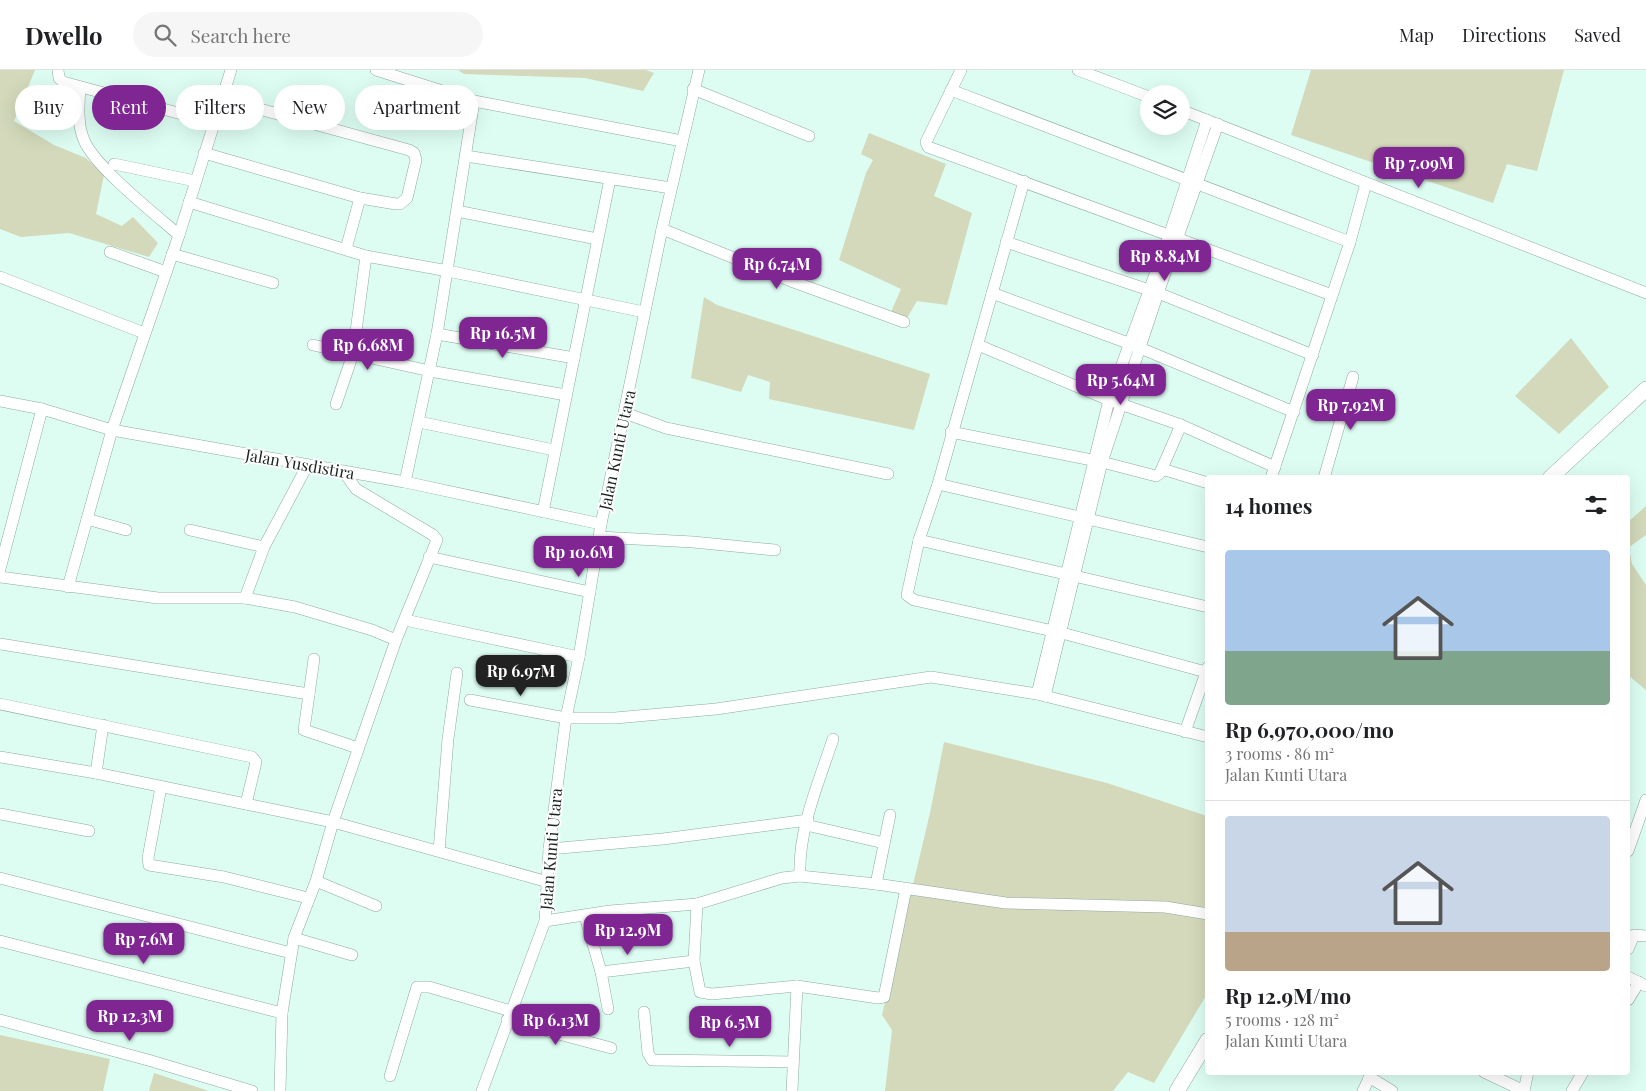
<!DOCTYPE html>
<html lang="en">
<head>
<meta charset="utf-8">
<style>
  :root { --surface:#fff; --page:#f6f6f6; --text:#202124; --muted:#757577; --line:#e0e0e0; --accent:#7f2693 }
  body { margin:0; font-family:"Playfair Display",serif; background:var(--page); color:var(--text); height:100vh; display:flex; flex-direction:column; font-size:19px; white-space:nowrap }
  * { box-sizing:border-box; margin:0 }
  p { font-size:16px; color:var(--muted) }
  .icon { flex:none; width:28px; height:28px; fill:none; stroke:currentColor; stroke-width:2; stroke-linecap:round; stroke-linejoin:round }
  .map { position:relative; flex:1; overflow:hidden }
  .drawer { position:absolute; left:1205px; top:405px; width:425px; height:600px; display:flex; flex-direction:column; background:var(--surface); border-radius:5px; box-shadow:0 5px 20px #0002 }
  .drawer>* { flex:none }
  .guide { position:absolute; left:15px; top:15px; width:475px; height:45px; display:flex; gap:10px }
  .tools { position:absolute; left:1140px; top:15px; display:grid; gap:10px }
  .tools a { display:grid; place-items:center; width:50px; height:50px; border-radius:50%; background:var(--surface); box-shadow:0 5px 20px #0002; font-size:25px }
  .price { position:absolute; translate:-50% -42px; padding:0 11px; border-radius:10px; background:var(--accent); color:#fff; font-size:16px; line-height:32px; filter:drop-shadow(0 1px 2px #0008) }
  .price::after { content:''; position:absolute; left:50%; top:30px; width:15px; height:11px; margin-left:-8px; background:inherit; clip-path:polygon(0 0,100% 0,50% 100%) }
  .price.current { background:#222; color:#fff }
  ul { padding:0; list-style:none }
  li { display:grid; align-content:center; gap:10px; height:265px; padding:0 20px }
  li+li { border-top:1px solid var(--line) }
  li span { display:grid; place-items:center; height:155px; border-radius:5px; color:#555 }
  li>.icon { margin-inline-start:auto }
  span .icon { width:90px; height:90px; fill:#fffc; stroke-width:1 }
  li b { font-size:21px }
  h2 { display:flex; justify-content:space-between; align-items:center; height:60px; padding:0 20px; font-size:21px }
  .chip { padding:0 18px; border-radius:22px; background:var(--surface); box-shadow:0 5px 20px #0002; font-size:18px; line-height:45px }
  .chip.current { background:var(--accent); color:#fff }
  header { display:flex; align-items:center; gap:30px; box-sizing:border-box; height:70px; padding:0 25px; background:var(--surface); border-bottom:1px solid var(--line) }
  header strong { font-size:24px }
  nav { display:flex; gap:28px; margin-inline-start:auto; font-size:18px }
  .search { width:350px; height:45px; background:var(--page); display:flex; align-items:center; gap:12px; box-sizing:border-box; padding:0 18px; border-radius:28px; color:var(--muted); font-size:19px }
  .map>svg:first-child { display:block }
</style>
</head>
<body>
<header>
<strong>Dwello</strong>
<div class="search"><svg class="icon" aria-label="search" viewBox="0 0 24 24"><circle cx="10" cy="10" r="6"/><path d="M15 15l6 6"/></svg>Search here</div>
<nav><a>Map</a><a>Directions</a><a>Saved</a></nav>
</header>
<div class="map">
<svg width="1646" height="1021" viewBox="0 0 1646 1021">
  <rect width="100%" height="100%" fill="#ddfdf3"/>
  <g fill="#d3d9ba">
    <path d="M0,0H35L14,51L54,75L86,88L104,105L96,144L122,156L133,147L158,173L149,187L69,163L21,167L0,159Z"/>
    <path d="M458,0H646L654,3L643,21L585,8L464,4Z"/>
    <path d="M1311,0H1564L1537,101L1507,94L1493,133L1291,65Z"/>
    <path d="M869,63L946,94L934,126L972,143L947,235L917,231L907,248L891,242L901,219L839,190L866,103L873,90L861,84Z"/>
    <path d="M704,227L717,235L930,304L914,360L769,329L770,312L748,305L741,322L691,308Z"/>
    <path d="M1571,268L1609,317L1559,364L1515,326Z"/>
    <path d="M1646,436V465L1629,477L1632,494L1646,515V620L1628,605V452Z"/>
    <path d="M944,672L1107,713L1207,746V924L1154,1013L1128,1002L1113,1021H885L892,960L882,945L930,743Z"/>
    <path d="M0,965L110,989L103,1021H0Z"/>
    <path d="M154,1003L209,1021H149Z"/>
  </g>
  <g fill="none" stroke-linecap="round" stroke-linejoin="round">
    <defs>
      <g id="street">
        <path d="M58,0L59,8L63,12L215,53"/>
        <path d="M376,0L474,31L682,71"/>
        <path d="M961,0L926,72L928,77L1332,225"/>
        <path d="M1078,0L1149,27"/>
        <path d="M80,17C79,35 77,54 84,70C94,96 156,145 179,165"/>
        <path d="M693,19L809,66"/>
        <path d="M951,20L1350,172"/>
        <path d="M1181,40L1646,223"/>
        <path d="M204,83L360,128L396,134H400L407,128L416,90L414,83L409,80L223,29"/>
        <path d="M466,86L671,118"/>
        <path d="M114,94L195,111"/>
        <path d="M1024,111L938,414L919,470L907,525L914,530L1062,563L1206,602"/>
        <path d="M189,132L366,186L448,201L644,242"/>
        <path d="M457,141L597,169"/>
        <path d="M662,159L791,211L904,252"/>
        <path d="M1006,172L1158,223L1313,285"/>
        <path d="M346,179L360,128"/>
        <path d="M110,182L166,202"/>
        <path d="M172,184L273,213"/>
        <path d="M0,207L144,263"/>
        <path d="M992,223L1128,273L1294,342"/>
        <path d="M437,264L574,288"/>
        <path d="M313,275L430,301L566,325"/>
        <path d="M978,275L1109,330L1181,355L1275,397"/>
        <path d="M0,331L42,339L112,360L405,412L601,454"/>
        <path d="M336,334L353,284L366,186"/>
        <path d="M625,343L666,358L888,404"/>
        <path d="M419,352L554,380"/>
        <path d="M951,362L1102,392L1156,406L1160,403L1181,355"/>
        <path d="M1162,399L1208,413"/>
        <path d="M344,402L356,419L433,465L437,470L396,570"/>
        <path d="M1271,408L1350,172L1366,113"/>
        <path d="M1324,408L1353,307"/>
        <path d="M405,412L437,264L474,31"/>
        <path d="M938,414L1208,477"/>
        <path d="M543,442L610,109"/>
        <path d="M87,449L126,460"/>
        <path d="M190,460L264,477"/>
        <path d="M599,467L693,472L775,480"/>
        <path d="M919,470L1208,537"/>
        <path d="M429,487L590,522"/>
        <path d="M0,499L42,339"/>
        <path d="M0,507L158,528H245L295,537L372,560L396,570L333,752L316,811L294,868L282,943L280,1021"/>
        <path d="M68,517L112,360L179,165L231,0"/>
        <path d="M245,528L264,477L307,396"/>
        <path d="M405,550L579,587"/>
        <path d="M0,574L309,624"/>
        <path d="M314,589L304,660L358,678"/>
        <path d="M1037,624L1109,330L1169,166L1207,50"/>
        <path d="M1045,626L1102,392L1158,223L1218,54"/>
        <path d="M470,630L566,648H615L716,639L931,607L1037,624L1208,667"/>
        <path d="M0,634L252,687L256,692L246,734"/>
        <path d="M1185,662L1208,597"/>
        <path d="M0,687L96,703L333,752L548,812"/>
        <path d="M96,703L103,655"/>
        <path d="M161,717L148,788L149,795L224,807L308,828"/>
        <path d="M0,744L89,761"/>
        <path d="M806,755L884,773"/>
        <path d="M549,779L663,769L808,750"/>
        <path d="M439,781L448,669L457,603"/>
        <path d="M1628,781L1646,730"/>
        <path d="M800,806C798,759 819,712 833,669"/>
        <path d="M0,808L291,883"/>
        <path d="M316,811L376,836"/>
        <path d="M876,814L890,745"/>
        <path d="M697,834L694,891L700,922L712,924L797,916L792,1021"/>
        <path d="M585,846L601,902L694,891"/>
        <path d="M545,851L610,841L697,834L782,808L800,806L876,814L1006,833L1165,837L1208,844"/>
        <path d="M294,868L352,885"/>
        <path d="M0,871L282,943"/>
        <path d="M1628,879L1634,865L1646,866"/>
        <path d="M601,902L608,939"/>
        <path d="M1628,907L1646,916"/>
        <path d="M797,916L878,928L884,927L906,819"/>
        <path d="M1628,930L1639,912"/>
        <path d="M644,942L648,983L652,990L793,992"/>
        <path d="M0,950L148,990L252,1021"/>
        <path d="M507,950L611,978"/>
        <path d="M1484,1002L1524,1021"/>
        <path d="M390,1006L417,917H429L511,941"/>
        <path d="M1369,1007L1392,1021"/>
        <path d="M482,1021L545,851L549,779L566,648L579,587L601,454L662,159L699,0"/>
        <path d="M1363,1021L1372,1002"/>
        <path d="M1524,1021L1528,1002"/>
        <path d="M1572,1021L1583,1002"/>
      </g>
      <g id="secondary">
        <path d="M1550,408L1646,319"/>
        <path d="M1177,1021L1208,970"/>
      </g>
    </defs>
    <use href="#street" stroke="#8daaa1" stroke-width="12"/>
    <use href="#secondary" stroke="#8daaa1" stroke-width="16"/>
    <use href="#street" stroke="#fff" stroke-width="11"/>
    <use href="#secondary" stroke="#fff" stroke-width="15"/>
  </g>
  <g text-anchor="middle" stroke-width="4" stroke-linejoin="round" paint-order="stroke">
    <g font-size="16" fill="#17231f" stroke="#fff">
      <text transform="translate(617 380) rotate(-78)" y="6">Jalan Kunti Utara</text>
      <text transform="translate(300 394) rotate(10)" y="6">Jalan Yusdistira</text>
      <text transform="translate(551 779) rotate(-85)" y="6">Jalan Kunti Utara</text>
    </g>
  </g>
</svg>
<div class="tools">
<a><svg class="icon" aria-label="layers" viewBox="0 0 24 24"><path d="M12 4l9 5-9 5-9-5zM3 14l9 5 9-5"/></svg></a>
</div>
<b class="price" style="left:1419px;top:119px">Rp 7.09M</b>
<b class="price" style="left:1165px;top:212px">Rp 8.84M</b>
<b class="price" style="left:777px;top:220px">Rp 6.74M</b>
<b class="price" style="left:503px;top:289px">Rp 16.5M</b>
<b class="price" style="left:368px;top:301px">Rp 6.68M</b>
<b class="price" style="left:1121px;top:336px">Rp 5.64M</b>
<b class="price" style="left:1351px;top:361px">Rp 7.92M</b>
<b class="price" style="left:579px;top:508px">Rp 10.6M</b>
<b class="price current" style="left:521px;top:627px">Rp 6.97M</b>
<b class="price" style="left:628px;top:886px">Rp 12.9M</b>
<b class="price" style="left:144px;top:895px">Rp 7.6M</b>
<b class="price" style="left:130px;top:972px">Rp 12.3M</b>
<b class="price" style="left:556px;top:976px">Rp 6.13M</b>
<b class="price" style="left:730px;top:978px">Rp 6.5M</b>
<div class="guide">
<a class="chip">Buy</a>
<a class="chip current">Rent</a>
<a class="chip">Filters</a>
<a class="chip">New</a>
<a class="chip">Apartment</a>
</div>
<section class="drawer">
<h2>14 homes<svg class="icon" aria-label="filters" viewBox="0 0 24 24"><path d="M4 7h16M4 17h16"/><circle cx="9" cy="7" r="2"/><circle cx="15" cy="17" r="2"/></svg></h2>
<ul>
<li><span style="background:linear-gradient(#a9c7e8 65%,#7fa58c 0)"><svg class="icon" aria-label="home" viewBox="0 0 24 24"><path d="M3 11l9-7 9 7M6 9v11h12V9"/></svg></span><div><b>Rp 6,970,000/mo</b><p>3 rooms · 86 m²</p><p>Jalan Kunti Utara</p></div></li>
<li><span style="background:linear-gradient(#c9d6e8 75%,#b9a48a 0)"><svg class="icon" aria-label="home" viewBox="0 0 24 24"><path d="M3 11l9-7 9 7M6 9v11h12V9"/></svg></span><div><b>Rp 12.9M/mo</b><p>5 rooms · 128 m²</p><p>Jalan Kunti Utara</p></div></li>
</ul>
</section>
</div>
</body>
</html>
